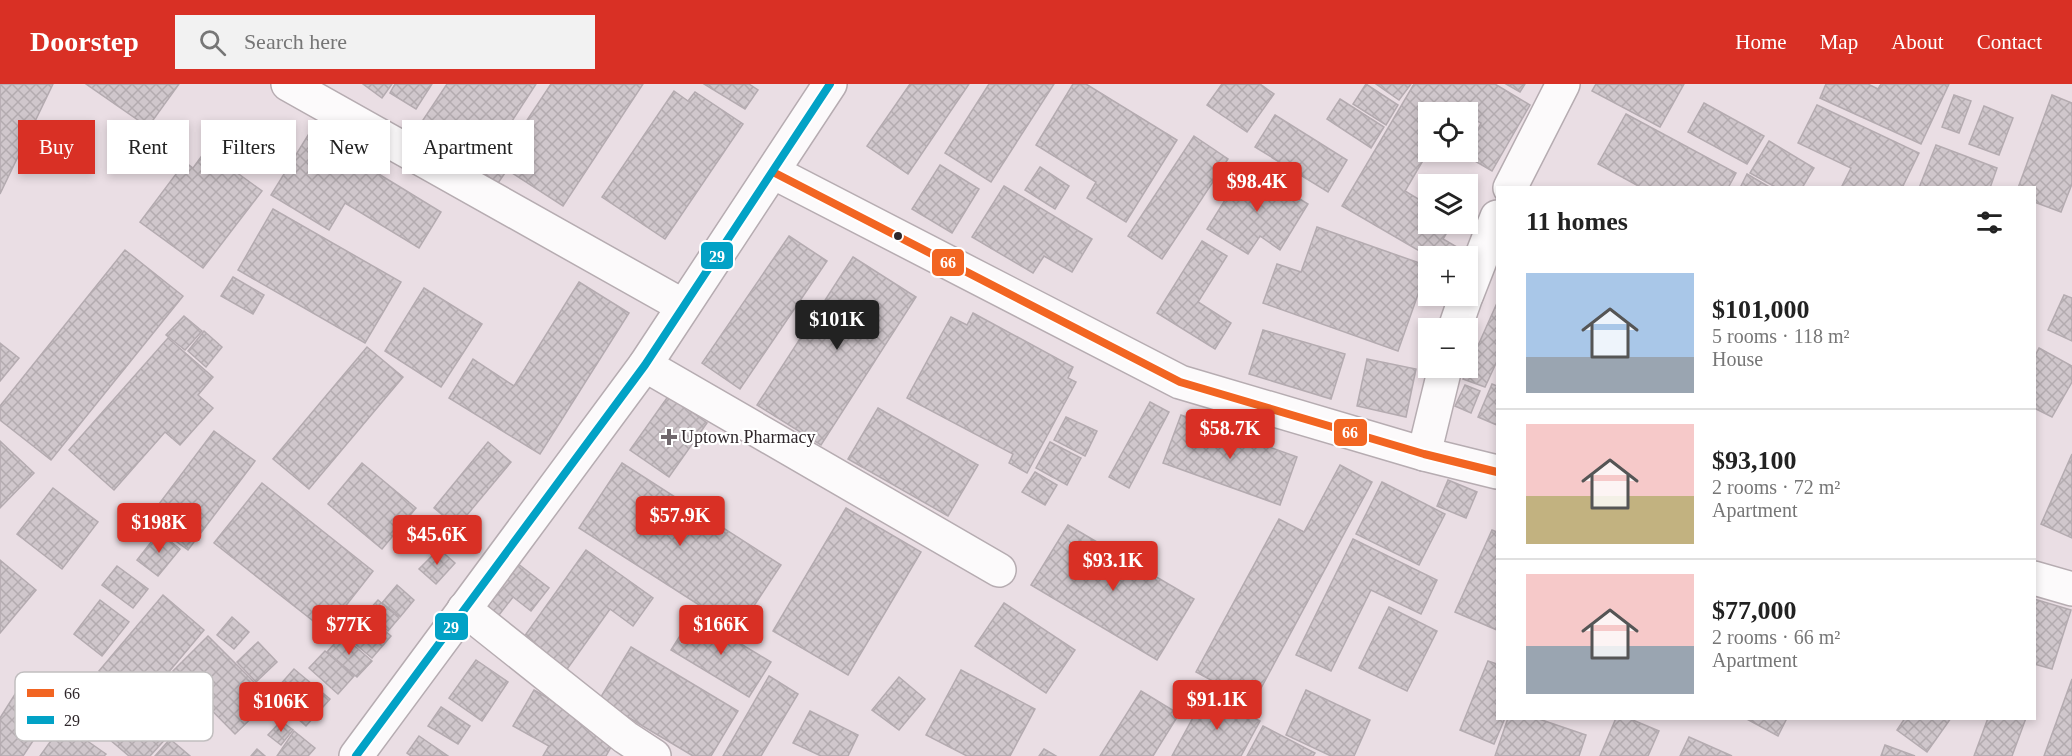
<!DOCTYPE html>
<html lang="en">
<head>
<meta charset="utf-8">
<style>
  :root { --surface:#fff; --page:#f2f2f2; --text:#222; --muted:#767676; --line:#e0e0e0; --accent:#d93025 }
  body { margin:0; font-family:"Times New Roman",serif; background:var(--page); color:var(--text); height:100vh; display:flex; flex-direction:column; font-size:22px; white-space:nowrap }
  * { box-sizing:border-box; margin:0 }
  p { font-size:20px; color:var(--muted) }
  .icon { flex:none; width:33px; height:33px; fill:none; stroke:currentColor; stroke-width:2; stroke-linecap:round; stroke-linejoin:round }
  .map { position:relative; flex:1; overflow:hidden }
  .details { position:absolute; left:1496px; top:102px; width:540px; height:534px; display:flex; flex-direction:column; background:var(--surface); border-radius:0px; box-shadow:0 3px 9px #0003 }
  .details>* { flex:none }
  .top-card { position:absolute; left:18px; top:36px; width:570px; height:54px; display:flex; gap:12px }
  .tools { position:absolute; left:1418px; top:18px; display:grid; gap:12px }
  .tools a { display:grid; place-items:center; width:60px; height:60px; border-radius:0px; background:var(--surface); box-shadow:0 3px 9px #0003; font-size:30px }
  .price { position:absolute; translate:-50% -51px; padding:0 14px; border-radius:6px; background:var(--accent); color:#fff; font-size:20px; line-height:39px; filter:drop-shadow(0 2px 3px #0008) }
  .price::after { content:''; position:absolute; left:50%; top:36px; width:18px; height:14px; margin-left:-9px; background:inherit; clip-path:polygon(0 0,100% 0,50% 100%) }
  .price.active { background:#222; color:#fff }
  ul { padding:0; list-style:none }
  li { display:flex; align-items:center; gap:18px; height:150px; padding:0 30px }
  li+li { border-top:2px solid var(--line) }
  li span { display:grid; place-items:center; flex:none; width:168px; height:120px; border-radius:0px; color:#555 }
  li>.icon { margin-inline-start:auto }
  span .icon { width:72px; height:72px; fill:#fffc; stroke-width:1 }
  li b { font-size:26px }
  h2 { display:flex; justify-content:space-between; align-items:center; height:72px; padding:0 30px; font-size:26px }
  .tag { padding:0 21px; border-radius:0px; background:var(--surface); box-shadow:0 3px 9px #0003; font-size:21px; line-height:54px }
  .tag.active { background:var(--accent); color:#fff }
  header { display:flex; align-items:center; gap:36px; box-sizing:border-box; height:84px; padding:0 30px; background:var(--accent); color:#fff }
  header strong { font-size:28px }
  nav { display:flex; gap:33px; margin-inline-start:auto; font-size:21px }
  .search { width:420px; height:54px; background:var(--page); display:flex; align-items:center; gap:15px; box-sizing:border-box; padding:0 21px; border-radius:0px; color:var(--muted); font-size:22px }
  .map>svg:first-child { display:block }
</style>
</head>
<body>
<header>
<strong>Doorstep</strong>
<div class="search"><svg class="icon" aria-label="search" viewBox="0 0 24 24"><circle cx="10" cy="10" r="6"/><path d="M15 15l6 6"/></svg>Search here</div>
<nav><a>Home</a><a>Map</a><a>About</a><a>Contact</a></nav>
</header>
<div class="map">
<svg width="2072" height="672" viewBox="0 0 2072 672">
  <defs>
    <pattern id="building-cross-hatch" width="8" height="8" patternUnits="userSpaceOnUse" patternTransform="scale(1.5)"><rect width="8" height="8" fill="#d0c7cc"/><path d="M0 0l8 8M0 8l8-8" fill="none" stroke="#b3abaf"/></pattern>
  </defs>
  <rect width="100%" height="100%" fill="#eadee4"/>
  <g fill="url(#building-cross-hatch)" stroke="#b4abb0" stroke-width="1.5">
    <path d="M0,0H53L0,110Z"/>
    <path d="M86,0H179L148,43Z"/>
    <path d="M363,0H392L382,14Z"/>
    <path d="M395,0H432L416,25L390,9Z"/>
    <path d="M447,0H536L482,83L419,42Z"/>
    <path d="M551,0H643L563,122L498,80Z"/>
    <path d="M704,0H749L758,6L745,25Z"/>
    <path d="M910,0H969L908,90L867,62Z"/>
    <path d="M989,0H1054L991,98L945,69Z"/>
    <path d="M1073,0H1086L1177,56L1126,138L1087,114L1096,98L1036,61Z"/>
    <path d="M1222,0H1260L1274,10L1247,48L1207,21Z"/>
    <path d="M1366,0L1398,21L1386,41L1353,20Z"/>
    <path d="M1376,0H1411L1399,16Z"/>
    <path d="M1414,0H1495L1530,21L1492,87L1463,70L1467,68L1481,39L1467,31V28L1454,24L1451,28H1428V68L1405,107L1428,121V140H1452L1443,155L1462,166L1458,172H1428L1342,122Z"/>
    <path d="M1506,0H1525L1520,8Z"/>
    <path d="M1596,0H1684L1660,43L1592,7Z"/>
    <path d="M1826,0H1868L1878,5L1881,0H1949L1921,60L1820,14Z"/>
    <path d="M674,7L688,17L695,8L743,40L665,155L602,113Z"/>
    <path d="M1954,11L1971,17L1959,49L1942,43Z"/>
    <path d="M2052,11L2072,19V100L2061,128L2034,118V104H2018Z"/>
    <path d="M1340,15L1384,43L1371,64L1327,35Z"/>
    <path d="M1704,19L1764,52L1747,80L1688,48Z"/>
    <path d="M1817,21L1919,69L1902,104H1841L1851,84L1798,59Z"/>
    <path d="M1984,22L2013,34L1999,71L1969,60Z"/>
    <path d="M1626,30L1736,89L1728,104H1642L1598,80Z"/>
    <path d="M1275,31L1347,76L1328,108L1255,63Z"/>
    <path d="M310,48L441,128L419,164L345,119L329,146L271,111Z"/>
    <path d="M1194,52L1228,75L1162,175L1128,152Z"/>
    <path d="M1769,57L1814,84L1802,104H1777L1750,89Z"/>
    <path d="M1936,61L1997,84L1990,104H1919Z"/>
    <path d="M206,66L262,107L203,184L140,138L185,78L193,84Z"/>
    <path d="M491,79L505,89L496,102L482,92Z"/>
    <path d="M940,81L979,105L952,149L912,125Z"/>
    <path d="M1246,82L1308,120L1280,166L1260,152L1248,170L1207,145Z"/>
    <path d="M1040,83L1069,102L1055,125L1025,106Z"/>
    <path d="M1747,90L1771,104H1740Z"/>
    <path d="M1004,102L1092,155L1072,188L1044,172L1033,189L972,153Z"/>
    <path d="M273,125L401,198L365,259L238,186Z"/>
    <path d="M1317,143L1428,182L1398,267L1263,219L1277,180L1301,188Z"/>
    <path d="M789,152L827,177L740,305L702,279Z"/>
    <path d="M1202,157L1227,172L1198,218L1231,239L1215,265L1157,229Z"/>
    <path d="M125,166L183,212L51,376L0,336V322Z"/>
    <path d="M853,173L916,213L821,361L757,321Z"/>
    <path d="M233,193L264,211L253,230L221,212Z"/>
    <path d="M579,198L629,229L540,370L449,314L473,275L514,302Z"/>
    <path d="M424,204L482,240L441,303L385,267Z"/>
    <path d="M2064,211L2072,214V257L2048,246Z"/>
    <path d="M1497,219V277L1485,303L1463,295Z"/>
    <path d="M973,229L1073,283L1068,294L1076,298L1027,389L1009,379L1013,370L907,314L951,233L967,241Z"/>
    <path d="M184,232L202,247L185,266L166,251Z"/>
    <path d="M1263,246L1345,270L1331,315L1249,290Z"/>
    <path d="M204,247L222,263L206,283L188,267Z"/>
    <path d="M168,254L213,293L198,311L213,324L180,361L165,348L114,406L69,366Z"/>
    <path d="M0,259L19,274L0,297Z"/>
    <path d="M367,263L403,293L309,405L273,375Z"/>
    <path d="M2039,264L2072,282V298L2052,333L2034,324V274Z"/>
    <path d="M1367,275L1416,285L1406,333L1357,322Z"/>
    <path d="M1492,300L1497,302V341L1478,333Z"/>
    <path d="M1465,301L1480,307L1471,329L1455,322Z"/>
    <path d="M669,311L707,339L669,393L630,366Z"/>
    <path d="M1150,318L1169,328L1129,404L1109,393Z"/>
    <path d="M878,324L978,381L948,432L848,375Z"/>
    <path d="M1181,331L1297,373L1280,421L1163,379Z"/>
    <path d="M1066,333L1097,347L1085,372L1054,356Z"/>
    <path d="M214,347L255,377L188,466L147,436Z"/>
    <path d="M0,357L34,389L0,424Z"/>
    <path d="M488,358L511,378L457,443L434,424Z"/>
    <path d="M1050,358L1081,374L1067,401L1036,384Z"/>
    <path d="M2072,370V454L2041,440Z"/>
    <path d="M362,379L416,424L382,465L328,420Z"/>
    <path d="M622,379L781,481L738,546L579,444Z"/>
    <path d="M1340,381L1372,398L1253,619L1196,588L1279,435L1304,448Z"/>
    <path d="M1035,388L1057,401L1045,421L1022,408Z"/>
    <path d="M1448,396L1477,408L1466,434L1437,422Z"/>
    <path d="M1382,398L1445,430L1419,481L1356,450Z"/>
    <path d="M262,399L373,487L326,547L214,459Z"/>
    <path d="M53,404L98,438L62,485L17,450Z"/>
    <path d="M846,424L921,468L848,591L773,547Z"/>
    <path d="M1068,441L1194,515L1157,576L1031,501Z"/>
    <path d="M1492,446L1497,448V546L1455,528Z"/>
    <path d="M159,448L180,465L158,492L137,476Z"/>
    <path d="M1353,455L1437,496L1421,530L1371,506L1331,587L1296,571Z"/>
    <path d="M439,465L455,479L436,500L419,485Z"/>
    <path d="M586,466L653,514L633,542L610,525L565,588L521,557Z"/>
    <path d="M0,476L36,506L0,549Z"/>
    <path d="M517,479L549,504L531,527L513,513L499,531L485,520Z"/>
    <path d="M117,482L148,505L133,524L102,501Z"/>
    <path d="M397,501L414,516L400,533L382,519Z"/>
    <path d="M163,511L204,546L141,621L99,587Z"/>
    <path d="M2034,515L2071,526L2052,585L2034,580Z"/>
    <path d="M100,516L129,538L102,572L74,550Z"/>
    <path d="M378,516L399,534L388,547L367,528Z"/>
    <path d="M1004,519L1075,566L1046,609L975,562Z"/>
    <path d="M1389,523L1437,547L1407,607L1359,584Z"/>
    <path d="M362,527L391,552L372,574L343,550Z"/>
    <path d="M693,531L771,578L749,613L671,566Z"/>
    <path d="M232,533L249,548L234,565L217,551Z"/>
    <path d="M342,551L372,577L357,593L327,568Z"/>
    <path d="M208,552L271,615L235,650L173,587Z"/>
    <path d="M258,558L277,578L256,598L237,578Z"/>
    <path d="M631,563L738,627L711,672H693L599,616Z"/>
    <path d="M325,567L354,592L338,610L309,584Z"/>
    <path d="M476,576L508,598L482,637L449,614Z"/>
    <path d="M1488,577L1497,580V634H1505L1494,660L1460,646Z"/>
    <path d="M294,585L330,615L306,642L271,611Z"/>
    <path d="M961,586L1035,625L1010,672H967L926,651Z"/>
    <path d="M769,592L798,610L761,672H723Z"/>
    <path d="M899,593L925,615L899,646L872,626Z"/>
    <path d="M103,595L169,651L150,672H129L76,627Z"/>
    <path d="M2072,595V672H2044Z"/>
    <path d="M24,596L58,619L23,672H0V634Z"/>
    <path d="M534,606L616,654L606,672H543L549,662L513,642Z"/>
    <path d="M1306,606L1370,636L1354,672H1331L1286,651Z"/>
    <path d="M1141,607L1179,630L1153,672H1100Z"/>
    <path d="M1207,608L1260,637L1241,672H1172Z"/>
    <path d="M441,623L470,642L458,660L428,642Z"/>
    <path d="M810,627L858,651L848,672H821L793,659Z"/>
    <path d="M1508,634H1536L1586,651L1579,672H1495Z"/>
    <path d="M1616,634H1628L1659,647L1648,672H1600Z"/>
    <path d="M1745,634H1787L1778,652Z"/>
    <path d="M1905,634H1951L1927,668L1897,646Z"/>
    <path d="M1988,634H2026L2012,672H1974Z"/>
    <path d="M281,637L293,646L281,661L268,651Z"/>
    <path d="M63,640L106,670L104,672H40Z"/>
    <path d="M1263,642L1315,669L1313,672H1247Z"/>
    <path d="M294,647L315,664L308,672H277Z"/>
    <path d="M419,652L448,672H411L407,669Z"/>
    <path d="M1689,653L1732,672H1680Z"/>
    <path d="M170,655L190,672H155Z"/>
    <path d="M1885,661L1915,672H1881Z"/>
    <path d="M257,665L265,672H251Z"/>
    <path d="M1044,665L1056,672H1039Z"/>
  </g>
  <g fill="none" stroke-linecap="round" stroke-linejoin="round">
    <defs>
      <g id="street">
        <path d="M288,0L683,222"/>
        <path d="M773,88L1180,298L1424,370L1497,388"/>
        <path d="M1510,104L1563,0"/>
        <path d="M1467,210L1497,133"/>
        <path d="M1455,244L1466,212"/>
        <path d="M645,281L999,486"/>
        <path d="M1424,370L1445,284"/>
        <path d="M2034,494L2072,505"/>
        <path d="M464,525L625,653L654,672"/>
        <path d="M356,672L645,281L830,0"/>
      </g>
    </defs>
    <use href="#street" stroke="#b6acb1" stroke-width="36"/>
    <use href="#street" stroke="#fcfafb" stroke-width="33"/>
    <defs>
      <path id="bus-1" d="M773,88L1180,298L1424,370L1497,388"/>
      <path id="bus-2" d="M356,672L645,281L830,0"/>
    </defs>
    <use href="#bus-1" stroke="#fff" stroke-width="12"/>
    <use href="#bus-2" stroke="#fff" stroke-width="12"/>
    <use href="#bus-1" stroke="#f26522" stroke-width="8"/>
    <use href="#bus-2" stroke="#02a2c6" stroke-width="8"/>
  </g>
  <circle fill="#2f272b" stroke="#fff" stroke-width="2" cx="898" cy="152" r="5"/>
  <path fill="#70676c" stroke="#fff" stroke-width="2" d="M666 344h6v6h6v6h-6v6h-6v-6h-6v-6h6z"/>
  <g text-anchor="middle" stroke-width="4.5" stroke-linejoin="round" paint-order="stroke">
    <g font-size="18" fill="#2f272b" stroke="#fff" text-anchor="start">
      <text x="681" y="359">Uptown Pharmacy</text>
    </g>
  </g>
  <rect x="15" y="588" width="198" height="69" rx="9" fill="#fff" stroke="#c1bebf" stroke-width="1.5"/>
  <rect x="27" y="605" width="27" height="8" fill="#f26522"/>
  <rect x="27" y="632" width="27" height="8" fill="#02a2c6"/>
  <g font-size="16" fill="#2f272b">
    <text x="64" y="615">66</text>
    <text x="64" y="642">29</text>
  </g>
  <g stroke="#fff" stroke-width="2">
    <rect x="700" y="157" width="34" height="29" rx="6" fill="#02a2c6"/>
    <rect x="931" y="164" width="34" height="29" rx="6" fill="#f26522"/>
    <rect x="1333" y="334" width="35" height="29" rx="6" fill="#f26522"/>
    <rect x="434" y="528" width="35" height="29" rx="6" fill="#02a2c6"/>
  </g>
  <g font-size="16" text-anchor="middle" font-weight="bold" fill="#fff">
    <text x="717" y="178">29</text>
    <text x="948" y="184">66</text>
    <text x="1350" y="354">66</text>
    <text x="451" y="549">29</text>
  </g>
</svg>
<div class="tools">
<a><svg class="icon" aria-label="locate" viewBox="0 0 24 24"><circle cx="12" cy="12" r="6"/><path d="M12 2v4M12 18v4M2 12h4M18 12h4"/></svg></a>
<a><svg class="icon" aria-label="layers" viewBox="0 0 24 24"><path d="M12 4l9 5-9 5-9-5zM3 14l9 5 9-5"/></svg></a>
<a>+</a>
<a>−</a>
</div>
<b class="price" style="left:1257px;top:129px">$98.4K</b>
<b class="price active" style="left:837px;top:267px">$101K</b>
<b class="price" style="left:1230px;top:376px">$58.7K</b>
<b class="price" style="left:680px;top:463px">$57.9K</b>
<b class="price" style="left:159px;top:470px">$198K</b>
<b class="price" style="left:437px;top:482px">$45.6K</b>
<b class="price" style="left:1113px;top:508px">$93.1K</b>
<b class="price" style="left:349px;top:572px">$77K</b>
<b class="price" style="left:721px;top:572px">$166K</b>
<b class="price" style="left:1217px;top:647px">$91.1K</b>
<b class="price" style="left:281px;top:649px">$106K</b>
<div class="top-card">
<a class="tag active">Buy</a>
<a class="tag">Rent</a>
<a class="tag">Filters</a>
<a class="tag">New</a>
<a class="tag">Apartment</a>
</div>
<section class="details">
<h2>11 homes<svg class="icon" aria-label="filters" viewBox="0 0 24 24"><path d="M4 7h16M4 17h16"/><circle cx="9" cy="7" r="2"/><circle cx="15" cy="17" r="2"/></svg></h2>
<ul>
<li><span style="background:linear-gradient(#a9c7e8 70%,#9aa5b1 0)"><svg class="icon" aria-label="home" viewBox="0 0 24 24"><path d="M3 11l9-7 9 7M6 9v11h12V9"/></svg></span><div><b>$101,000</b><p>5 rooms · 118 m²</p><p>House</p></div></li>
<li><span style="background:linear-gradient(#f6c9c9 60%,#c2b280 0)"><svg class="icon" aria-label="home" viewBox="0 0 24 24"><path d="M3 11l9-7 9 7M6 9v11h12V9"/></svg></span><div><b>$93,100</b><p>2 rooms · 72 m²</p><p>Apartment</p></div></li>
<li><span style="background:linear-gradient(#f6c9c9 60%,#9aa5b1 0)"><svg class="icon" aria-label="home" viewBox="0 0 24 24"><path d="M3 11l9-7 9 7M6 9v11h12V9"/></svg></span><div><b>$77,000</b><p>2 rooms · 66 m²</p><p>Apartment</p></div></li>
</ul>
</section>
</div>
</body>
</html>
